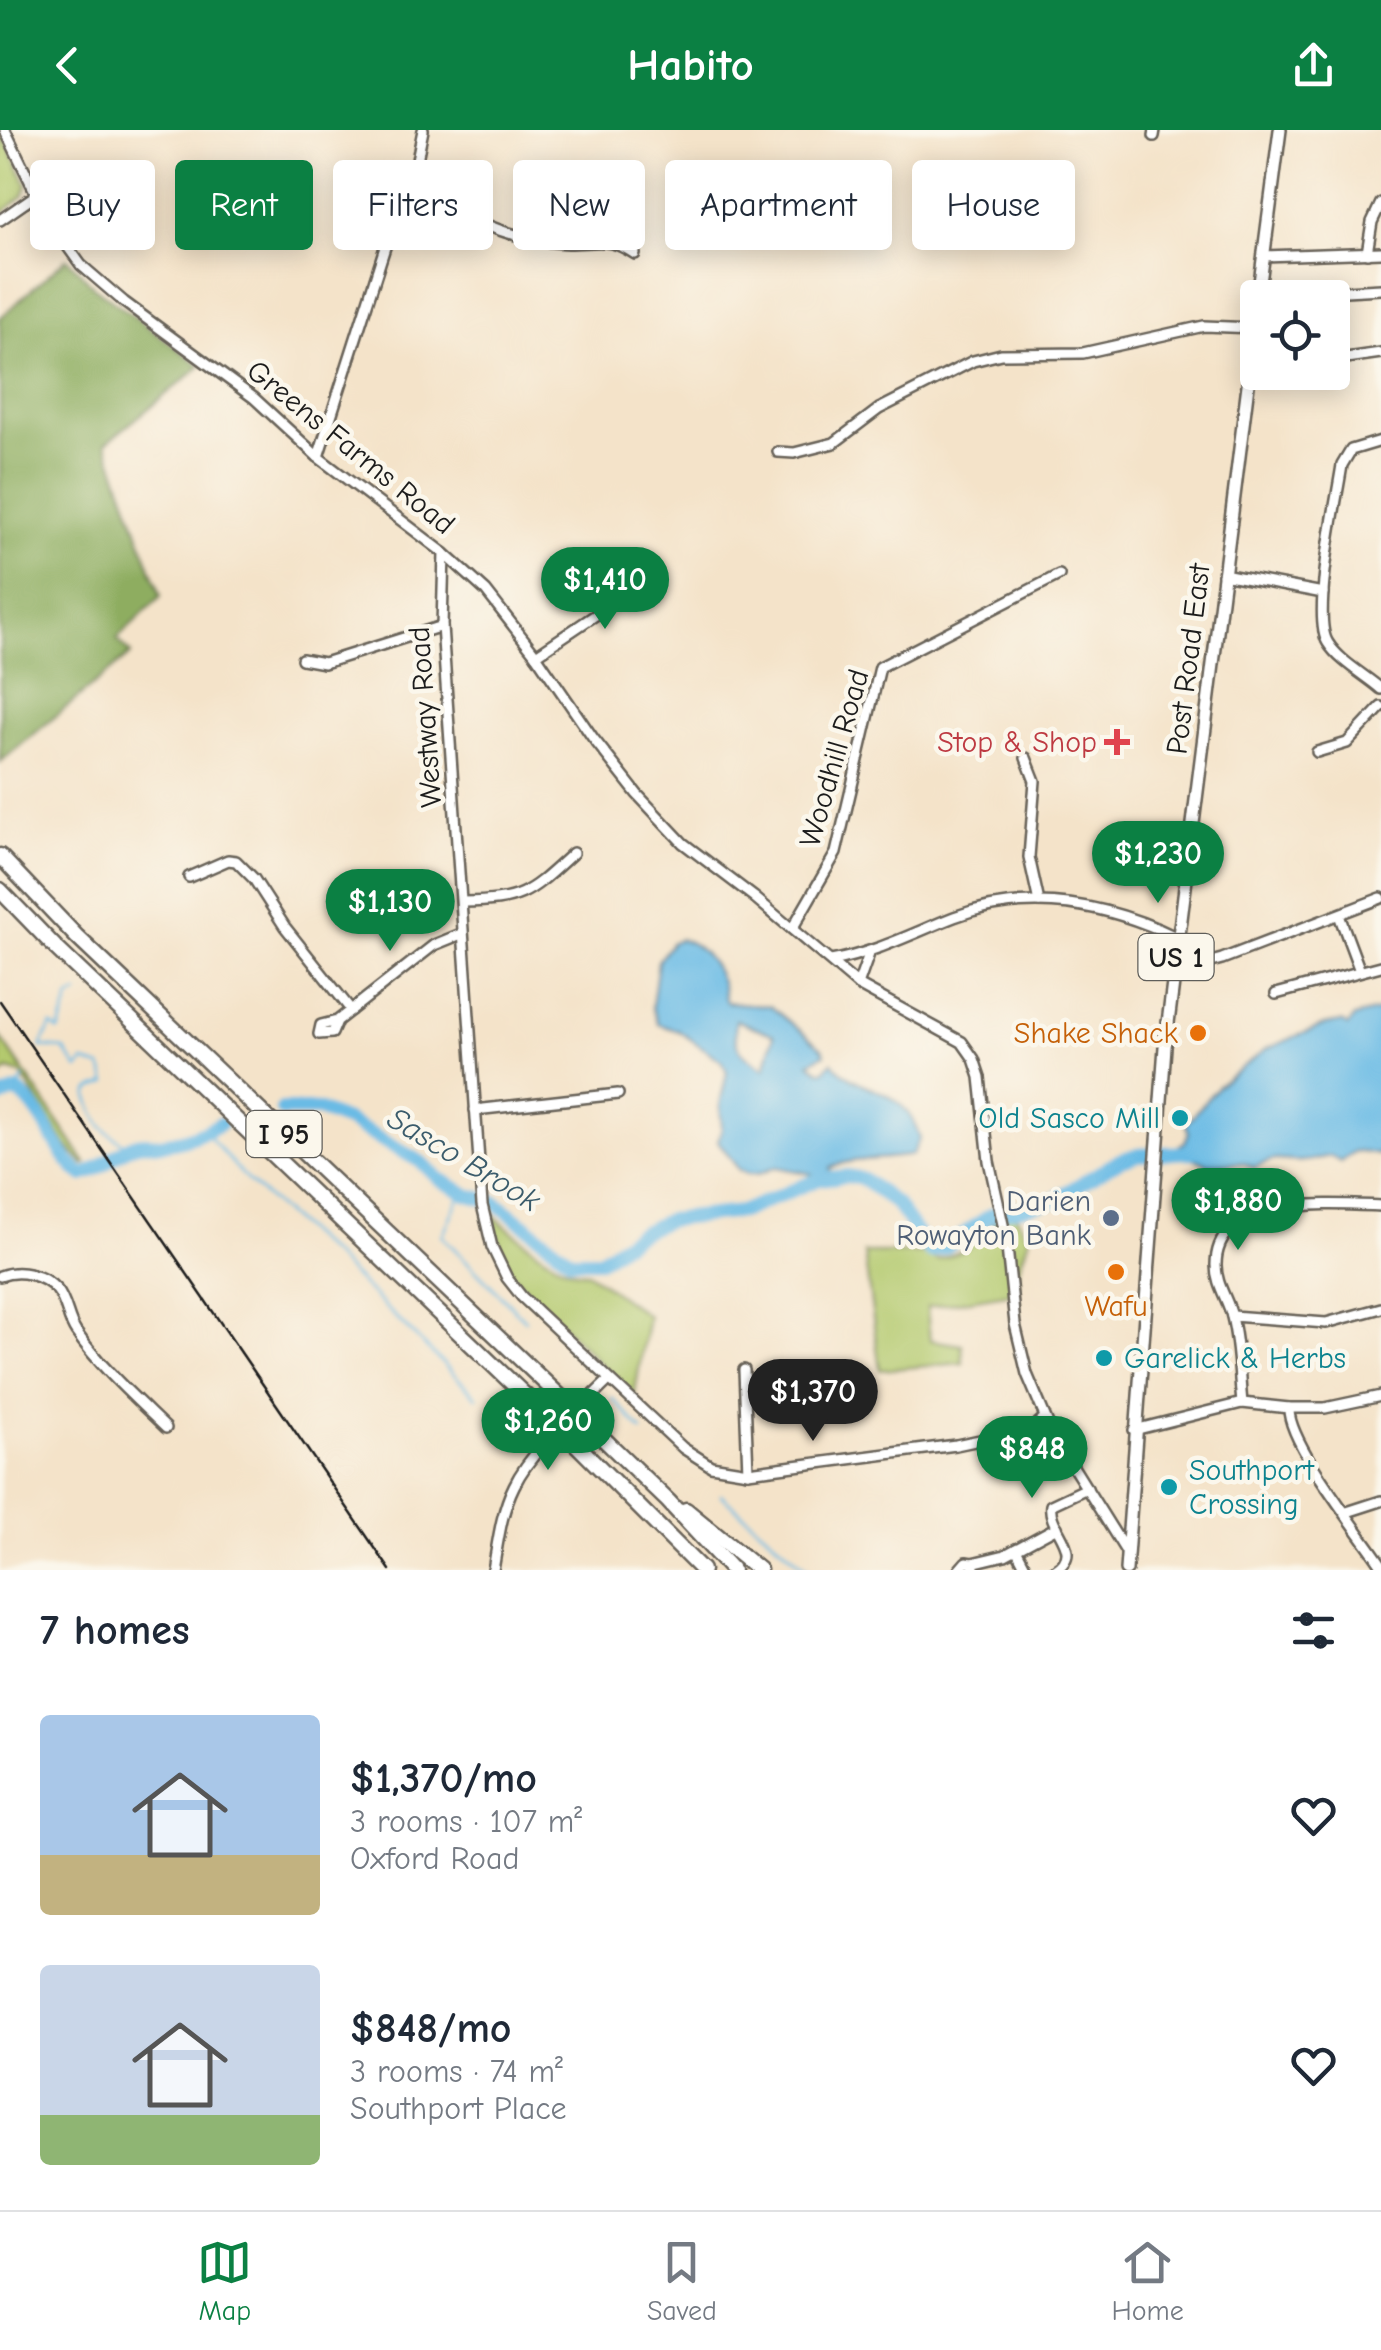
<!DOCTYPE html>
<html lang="en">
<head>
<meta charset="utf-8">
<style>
  :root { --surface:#fff; --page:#f2f2f3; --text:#1f2937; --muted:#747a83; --line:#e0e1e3; --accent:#0b8043 }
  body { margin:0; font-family:"Comic Neue",sans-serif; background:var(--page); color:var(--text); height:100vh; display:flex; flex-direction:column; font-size:38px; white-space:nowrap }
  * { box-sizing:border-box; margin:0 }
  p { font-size:32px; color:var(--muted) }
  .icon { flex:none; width:55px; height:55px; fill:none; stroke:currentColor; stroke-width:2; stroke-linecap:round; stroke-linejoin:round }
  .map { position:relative; height:1440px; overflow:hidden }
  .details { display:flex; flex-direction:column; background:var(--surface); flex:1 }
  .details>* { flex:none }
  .guide { position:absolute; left:30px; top:30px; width:1322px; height:90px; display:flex; gap:20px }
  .tools { position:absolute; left:1240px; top:150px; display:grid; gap:20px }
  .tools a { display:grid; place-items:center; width:110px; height:110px; border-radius:10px; background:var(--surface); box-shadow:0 5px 25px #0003; font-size:50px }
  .price { position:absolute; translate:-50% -85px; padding:0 22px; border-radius:35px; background:var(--accent); color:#fff; font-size:32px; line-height:65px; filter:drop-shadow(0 2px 5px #0008) }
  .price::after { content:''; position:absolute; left:50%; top:60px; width:30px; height:22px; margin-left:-15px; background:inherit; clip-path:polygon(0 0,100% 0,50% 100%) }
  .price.selected { background:#222; color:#fff }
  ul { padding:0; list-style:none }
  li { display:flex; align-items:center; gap:30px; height:250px; padding:0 40px }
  li span { display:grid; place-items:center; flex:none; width:280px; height:200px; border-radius:10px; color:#555 }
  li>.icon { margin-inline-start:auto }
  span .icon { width:120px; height:120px; fill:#fffc; stroke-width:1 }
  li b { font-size:42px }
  h2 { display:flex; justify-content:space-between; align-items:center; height:120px; padding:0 40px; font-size:42px }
  .pill { padding:0 35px; border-radius:10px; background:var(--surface); box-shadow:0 5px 25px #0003; font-size:35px; line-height:90px }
  .pill.selected { background:var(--accent); color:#fff }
  header { display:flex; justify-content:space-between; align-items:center; height:130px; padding:0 40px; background:var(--accent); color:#fff; font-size:45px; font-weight:600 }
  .tab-bar { display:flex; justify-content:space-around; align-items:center; height:140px; border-top:2px solid var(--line); background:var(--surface); font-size:28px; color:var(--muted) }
  .tab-bar a { display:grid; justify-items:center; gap:5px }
  .tab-bar .selected { color:var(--accent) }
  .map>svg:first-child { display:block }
</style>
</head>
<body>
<header><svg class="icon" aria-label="back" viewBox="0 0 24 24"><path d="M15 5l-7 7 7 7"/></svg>Habito<svg class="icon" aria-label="share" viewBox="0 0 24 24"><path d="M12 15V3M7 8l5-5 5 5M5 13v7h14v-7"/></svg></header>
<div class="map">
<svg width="1381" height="1440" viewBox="0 0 1381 1440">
  <rect width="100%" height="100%" fill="#fbf7ec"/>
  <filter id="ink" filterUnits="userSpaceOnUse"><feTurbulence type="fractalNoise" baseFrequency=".01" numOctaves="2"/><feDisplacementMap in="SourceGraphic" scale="20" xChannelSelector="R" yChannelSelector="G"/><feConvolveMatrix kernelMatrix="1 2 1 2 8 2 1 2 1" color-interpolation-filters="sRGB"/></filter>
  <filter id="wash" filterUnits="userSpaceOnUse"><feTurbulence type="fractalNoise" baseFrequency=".0048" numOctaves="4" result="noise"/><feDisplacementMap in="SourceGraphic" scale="40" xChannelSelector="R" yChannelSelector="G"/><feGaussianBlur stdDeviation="2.25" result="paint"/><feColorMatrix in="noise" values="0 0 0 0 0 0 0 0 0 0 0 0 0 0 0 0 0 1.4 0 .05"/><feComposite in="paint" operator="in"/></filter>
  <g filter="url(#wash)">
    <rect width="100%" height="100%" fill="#f4e3c9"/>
    <g fill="#b3c96d" stroke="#687244" stroke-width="2.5">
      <path d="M1,0L27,55L23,66L0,85Z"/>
      <path d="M0,906L86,1033L83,1034L64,1013L21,944L8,940L0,947Z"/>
      <path d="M1015,1083L1029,1109L1019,1137L1018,1162L927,1177L930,1210L962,1215L963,1233L880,1240L864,1123H925L938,1130L965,1120L997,1090Z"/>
      <path d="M491,1084C513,1101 558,1144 587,1142L648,1186L634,1268L506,1139Z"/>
    </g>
    <path fill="#8ead60" stroke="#55643e" stroke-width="2.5" d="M67,128L93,156L201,236L106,313L161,466L117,509L131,524L0,632V188Z"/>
    <g fill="#6abbe5" stroke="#436c80" stroke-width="2.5" fill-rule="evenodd">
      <path d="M680,809C699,813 713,831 720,849C724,858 722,864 726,872L770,876L822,918L825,924L810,932L819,941H824L832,932C864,968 902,951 920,1008L912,1025C888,1030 852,1027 830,1038V1042L817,1045L776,1037L758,1044H748L739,1040L718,1011L722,998L720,975L727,942L723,932L679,901L658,894L652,877L658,831L672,812ZM736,890L774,905L765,939C741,924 732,919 736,890Z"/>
      <path d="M1381,880V1025L1355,1021L1340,1032L1331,1026C1322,1027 1313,1031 1304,1031C1276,1033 1281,1024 1254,1038L1243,1033L1209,1035L1180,1022V1015L1185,1012L1189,1003L1186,994L1218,956L1266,919L1324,895L1341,892L1348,896L1354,887Z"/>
    </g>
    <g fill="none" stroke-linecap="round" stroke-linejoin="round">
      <g stroke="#6abbe5" stroke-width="2.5">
        <path d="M78,864L70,868L59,901L51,895L41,917L64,919L78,939L84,932L101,937L107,953L90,960L88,966C98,995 103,1002 130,1017"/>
        <path d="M17,961L23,948"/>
        <path d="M205,1002L247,1050L335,1128L477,1267"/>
        <path d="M462,1061L442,1106L525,1190"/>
        <path d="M612,1268L642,1301"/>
        <path d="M721,1365L809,1440"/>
      </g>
      <g stroke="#6abbe5" stroke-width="14">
        <path d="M0,968L17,961C46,982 54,1023 82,1045C103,1040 116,1020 137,1014C144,1012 152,1014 160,1014C181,1012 202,1004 220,994"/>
        <path d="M282,980H318L349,992L421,1032L439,1049L468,1065L495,1072L571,1130H600L636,1105L668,1090L741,1082L819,1049L847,1046L863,1049L897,1075L930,1122L946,1117L992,1084L1052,1071L1120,1030L1140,1024L1195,1022"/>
      </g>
    </g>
  </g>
  <g filter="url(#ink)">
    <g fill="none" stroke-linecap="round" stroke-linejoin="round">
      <defs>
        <g id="minor">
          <path d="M5,0L50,92L81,135L124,172L254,268L318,327L444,423L486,461L536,525L593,608L637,664L683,713L754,767L858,855L962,912L974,929L980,947L989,1031L1006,1108L1015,1194L1027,1244L1052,1303L1127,1423"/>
          <path d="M1154,6L1155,0"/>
          <path d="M417,30C429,43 439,59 451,72C478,99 532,112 568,113C599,113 608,106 635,124"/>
          <path d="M0,90L36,65"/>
          <path d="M1367,123L1372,92L1381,73"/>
          <path d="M1264,126L1381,122"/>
          <path d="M1305,168L1310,163L1381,159"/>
          <path d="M1332,230L1381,223"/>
          <path d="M1381,311L1351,320L1342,335C1337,369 1311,488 1328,513C1339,531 1365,545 1381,559"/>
          <path d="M778,322L794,323L834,313L879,279L973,231L1001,224L1083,223L1204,196L1254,198"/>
          <path d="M318,327L394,89L417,30L423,0"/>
          <path d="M444,423L442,496L482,1075L492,1117L507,1148L522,1167L683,1318L711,1336L748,1342L956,1315L1032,1299L1044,1288"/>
          <path d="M1223,444L1323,463"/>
          <path d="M536,525L652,447"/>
          <path d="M302,529L324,533L442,496"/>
          <path d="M1317,622L1347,613L1381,577"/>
          <path d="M1026,628L1035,651L1029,727L1039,772"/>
          <path d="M189,747L228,730L236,731L254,749L285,797L351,880"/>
          <path d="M463,772C524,771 529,763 573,723"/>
          <path d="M1339,785L1360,841"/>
          <path d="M792,799L836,723L880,537L1059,445"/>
          <path d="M1176,829L1196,836L1222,829L1381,768"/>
          <path d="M831,831C875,823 913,803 954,787C1031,758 1107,774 1178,808"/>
          <path d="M858,855L869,824"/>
          <path d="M1276,864L1381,836"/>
          <path d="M337,891L321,895L319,904L332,903L337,891L434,815L461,804"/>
          <path d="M475,980L618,964"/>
          <path d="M0,1146C19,1139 43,1144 57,1160C67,1172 67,1189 76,1202C101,1238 135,1268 166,1298"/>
          <path d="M1232,1186L1326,1193L1381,1178"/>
          <path d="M744,1240L748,1342"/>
          <path d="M1242,1273C1239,1245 1239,1215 1232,1187C1228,1169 1216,1155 1216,1135C1216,1064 1333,1074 1381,1076"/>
          <path d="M1289,1278C1287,1312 1360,1402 1381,1434"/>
          <path d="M1134,1300L1242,1273L1289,1278H1325L1381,1266"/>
          <path d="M1347,1382L1381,1371"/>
          <path d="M1016,1419L1027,1440"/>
          <path d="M972,1433L1005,1425L1057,1397"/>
          <path d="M493,1440C498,1412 501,1382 514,1356C532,1318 579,1280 609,1250"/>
          <path d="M959,1440L966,1432L972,1433L975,1440"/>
          <path d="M1055,1440C1086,1421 1047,1399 1051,1375L1087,1358"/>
        </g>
        <g id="major">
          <path d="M1258,168L1280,0"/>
          <path d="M1126,1440L1165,917L1258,175"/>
        </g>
        <g id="highway">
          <path d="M0,726L77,807L571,1277"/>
          <path d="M0,760L57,819L555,1294"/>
          <path d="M584,1290L668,1371L732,1440"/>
          <path d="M568,1306L702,1440"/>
          <path d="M686,1380L759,1440"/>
        </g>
      </defs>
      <use href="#minor" stroke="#686259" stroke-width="14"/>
      <use href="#major" stroke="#686259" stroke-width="16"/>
      <use href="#highway" stroke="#686259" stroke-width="19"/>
      <use href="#minor" stroke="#fff" stroke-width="9"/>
      <use href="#major" stroke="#fff" stroke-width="11"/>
      <use href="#highway" stroke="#fff" stroke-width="14"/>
      <path stroke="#1c1c1c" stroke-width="2.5" d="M0,871L390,1440"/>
      <defs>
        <g id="highway-bridge">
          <path d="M571,1277L584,1290"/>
          <path d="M555,1294L568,1306"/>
        </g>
      </defs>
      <use href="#highway-bridge" stroke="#686259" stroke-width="19" stroke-linecap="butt"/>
      <use href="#highway-bridge" stroke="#fff" stroke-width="14"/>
    </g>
  </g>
  <path fill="#e0444e" stroke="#fbf7ec" stroke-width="4" d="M1112 597h10v10h10v10h-10v10h-10v-10h-10v-10h10z"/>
  <g fill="#e8710a" stroke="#fbf7ec" stroke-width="4">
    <circle cx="1198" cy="903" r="10"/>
    <circle cx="1116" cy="1142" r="10"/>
  </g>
  <g fill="#0f9aa8" stroke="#fbf7ec" stroke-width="4">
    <circle cx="1180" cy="988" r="10"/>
    <circle cx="1104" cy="1228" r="10"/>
    <circle cx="1169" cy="1357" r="10"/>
  </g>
  <circle fill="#5c6f8a" stroke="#fbf7ec" stroke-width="4" cx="1111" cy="1088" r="10"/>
  <g text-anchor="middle" stroke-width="9" stroke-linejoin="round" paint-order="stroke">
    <g fill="#fbf7ec" stroke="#5f5e5a" stroke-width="2.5">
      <rect x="1138.5" y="804" width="75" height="46" rx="8"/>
      <rect x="246.5" y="981" width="75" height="46" rx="8"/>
    </g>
    <g font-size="28" font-weight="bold" fill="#1c1c1c">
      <text x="1176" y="837">US 1</text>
      <text x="284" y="1014">I 95</text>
    </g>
    <g font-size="30" fill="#1c1c1c" stroke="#fbf7ec">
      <text transform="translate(351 317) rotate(39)" y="10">Greens Farms Road</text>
      <text transform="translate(1188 529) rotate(-83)" y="10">Post Road East</text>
      <text transform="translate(425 587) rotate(-94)" y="10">Westway Road</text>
      <text transform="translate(834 628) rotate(-74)" y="10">Woodhill Road</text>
    </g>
    <g font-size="30" fill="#be3a42" stroke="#fbf7ec" text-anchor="end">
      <text x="1097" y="622">Stop &amp; Shop</text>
    </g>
    <g font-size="30" fill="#c56008" stroke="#fbf7ec" text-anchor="end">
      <text x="1178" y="913">Shake Shack</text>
      <text x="1116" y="1186" text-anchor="middle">Wafu</text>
    </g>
    <g font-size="30" fill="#0d838f" stroke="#fbf7ec" text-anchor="start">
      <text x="1160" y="998" text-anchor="end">Old Sasco Mill</text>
      <text x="1124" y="1238">Garelick &amp; Herbs</text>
      <text x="1189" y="1350">Southport<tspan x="1189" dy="34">Crossing</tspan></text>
    </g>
    <g font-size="30" fill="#4e5e75" stroke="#fbf7ec" text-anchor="end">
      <text x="1091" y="1081">Darien<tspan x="1091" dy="34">Rowayton Bank</tspan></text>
    </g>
    <g font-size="32" font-style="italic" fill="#3b5c6c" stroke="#fbf7ec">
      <text transform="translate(464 1029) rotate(31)" y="11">Sasco Brook</text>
    </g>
  </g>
</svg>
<div class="tools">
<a><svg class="icon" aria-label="locate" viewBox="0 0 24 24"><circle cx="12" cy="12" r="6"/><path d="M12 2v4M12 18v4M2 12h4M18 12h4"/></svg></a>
</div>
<b class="price" style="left:605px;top:502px">$1,410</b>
<b class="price" style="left:1158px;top:776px">$1,230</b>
<b class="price" style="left:390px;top:824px">$1,130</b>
<b class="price" style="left:1238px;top:1123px">$1,880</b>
<b class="price selected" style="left:813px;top:1314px">$1,370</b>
<b class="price" style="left:548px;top:1343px">$1,260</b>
<b class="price" style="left:1032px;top:1371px">$848</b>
<div class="guide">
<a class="pill">Buy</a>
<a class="pill selected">Rent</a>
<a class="pill">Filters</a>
<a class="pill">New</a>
<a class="pill">Apartment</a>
<a class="pill">House</a>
</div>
</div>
<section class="details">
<h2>7 homes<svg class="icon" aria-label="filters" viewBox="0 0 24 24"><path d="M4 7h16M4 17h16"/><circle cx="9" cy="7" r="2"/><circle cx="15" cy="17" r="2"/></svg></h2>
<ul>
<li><span style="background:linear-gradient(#a9c7e8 70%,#c2b280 0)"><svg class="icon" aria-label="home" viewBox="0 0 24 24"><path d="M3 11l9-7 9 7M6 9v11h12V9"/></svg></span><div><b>$1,370/mo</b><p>3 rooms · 107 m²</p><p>Oxford Road</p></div><svg class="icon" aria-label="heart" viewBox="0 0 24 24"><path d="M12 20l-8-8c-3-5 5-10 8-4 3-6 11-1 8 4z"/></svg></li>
<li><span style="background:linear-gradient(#c9d6e8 75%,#8fb573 0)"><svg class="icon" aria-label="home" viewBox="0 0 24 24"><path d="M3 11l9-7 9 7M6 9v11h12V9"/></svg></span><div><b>$848/mo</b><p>3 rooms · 74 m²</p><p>Southport Place</p></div><svg class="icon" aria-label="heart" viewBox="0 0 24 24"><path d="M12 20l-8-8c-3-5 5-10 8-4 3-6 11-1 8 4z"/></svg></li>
</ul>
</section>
<nav class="tab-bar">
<a class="selected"><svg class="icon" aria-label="map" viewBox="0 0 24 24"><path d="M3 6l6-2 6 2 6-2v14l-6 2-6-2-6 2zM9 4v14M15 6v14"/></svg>Map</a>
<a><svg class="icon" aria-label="saved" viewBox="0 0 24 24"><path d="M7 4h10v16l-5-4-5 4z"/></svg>Saved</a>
<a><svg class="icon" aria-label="home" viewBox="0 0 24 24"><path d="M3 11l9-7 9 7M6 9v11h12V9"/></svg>Home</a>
</nav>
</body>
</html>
